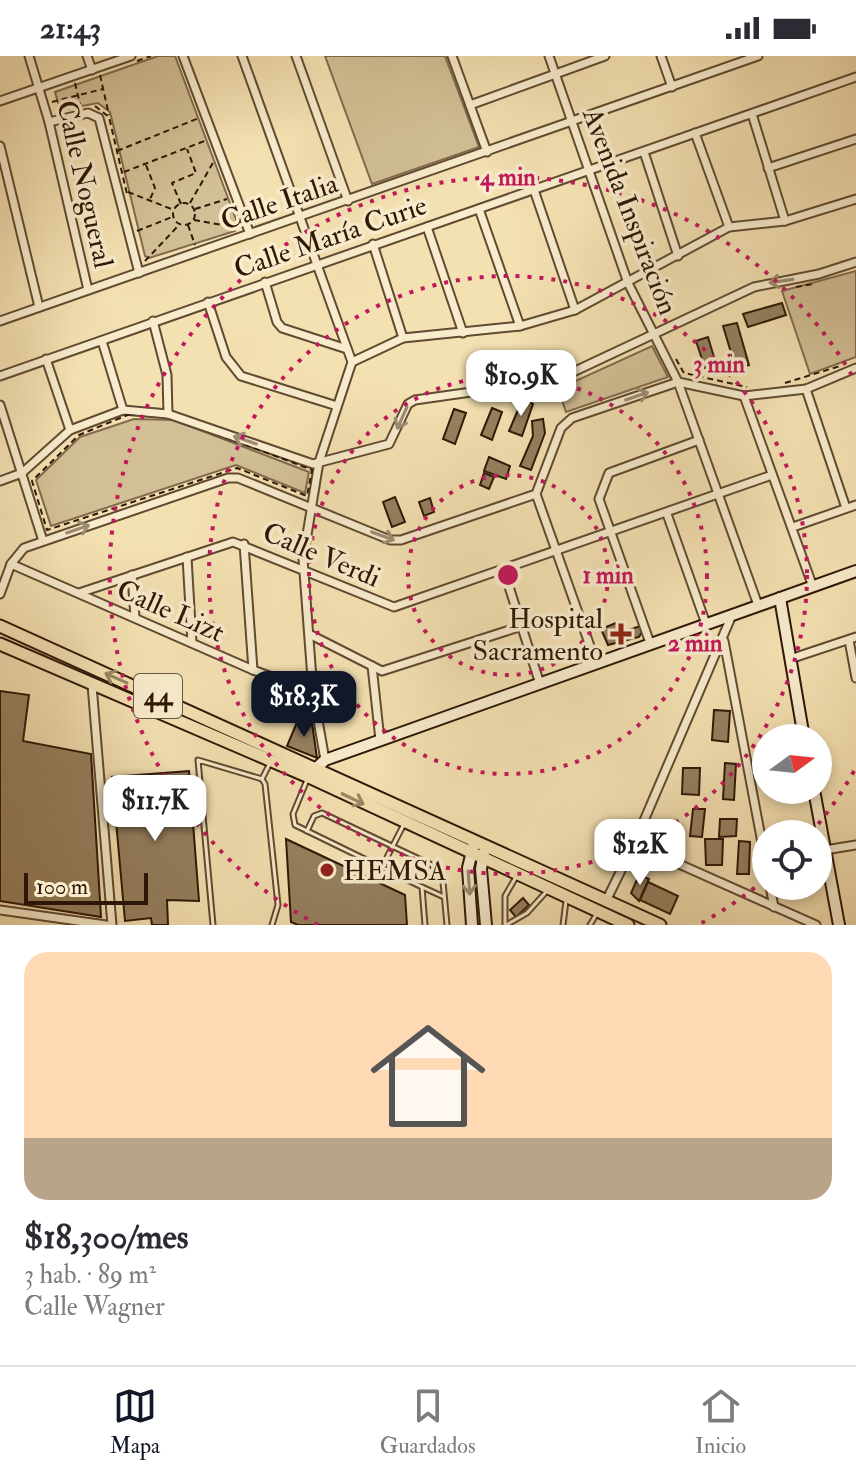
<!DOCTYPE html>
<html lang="es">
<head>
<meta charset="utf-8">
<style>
  :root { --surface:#fff; --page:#f7f7f7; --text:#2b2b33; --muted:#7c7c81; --line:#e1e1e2; --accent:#111827 }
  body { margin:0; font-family:"IM FELL Double Pica",serif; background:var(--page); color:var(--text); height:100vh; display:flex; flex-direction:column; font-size:30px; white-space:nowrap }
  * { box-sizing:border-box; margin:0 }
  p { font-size:26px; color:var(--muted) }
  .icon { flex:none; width:44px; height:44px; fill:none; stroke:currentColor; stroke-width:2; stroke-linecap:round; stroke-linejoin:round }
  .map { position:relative; height:869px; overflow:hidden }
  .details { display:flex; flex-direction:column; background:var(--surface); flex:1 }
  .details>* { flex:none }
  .needle { width:52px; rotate:75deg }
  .fabs { position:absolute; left:752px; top:668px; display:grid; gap:16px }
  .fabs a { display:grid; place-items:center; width:80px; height:80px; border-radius:50%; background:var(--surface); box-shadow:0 4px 12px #0003; font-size:40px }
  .scale { position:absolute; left:24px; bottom:20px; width:124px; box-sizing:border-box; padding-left:8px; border:4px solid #2e1706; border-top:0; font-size:22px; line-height:28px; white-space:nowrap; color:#2e1706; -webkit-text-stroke:6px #f8eccd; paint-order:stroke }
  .price { position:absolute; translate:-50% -68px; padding:0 18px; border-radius:16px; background:#fff; color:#222; font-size:26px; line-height:52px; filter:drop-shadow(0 2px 4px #0008) }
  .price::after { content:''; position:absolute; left:50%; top:48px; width:24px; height:18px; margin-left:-12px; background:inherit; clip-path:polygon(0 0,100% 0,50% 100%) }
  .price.on { background:var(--accent); color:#fff }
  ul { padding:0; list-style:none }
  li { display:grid; align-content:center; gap:16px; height:424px; padding:0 24px }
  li+li { border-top:2px solid var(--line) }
  li span { display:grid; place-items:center; height:248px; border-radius:24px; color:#555 }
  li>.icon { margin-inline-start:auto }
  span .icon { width:144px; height:144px; fill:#fffc; stroke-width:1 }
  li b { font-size:34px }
  .status { display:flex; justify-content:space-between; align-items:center; height:56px; padding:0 40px; background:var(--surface); direction:ltr }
  .status svg { height:22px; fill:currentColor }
  .tabs { display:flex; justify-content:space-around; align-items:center; height:112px; border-top:2px solid var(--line); background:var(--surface); font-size:22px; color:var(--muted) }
  .tabs a { display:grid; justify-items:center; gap:4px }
  .tabs .on { color:var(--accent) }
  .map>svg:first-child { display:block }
</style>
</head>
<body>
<div class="status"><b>21:43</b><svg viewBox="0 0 49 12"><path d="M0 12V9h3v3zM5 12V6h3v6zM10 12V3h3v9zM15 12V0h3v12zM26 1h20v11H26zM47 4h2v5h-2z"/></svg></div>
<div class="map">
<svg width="856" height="869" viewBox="0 0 856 869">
  <rect width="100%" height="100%" fill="#f4e1b2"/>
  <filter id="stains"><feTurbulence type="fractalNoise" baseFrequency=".0025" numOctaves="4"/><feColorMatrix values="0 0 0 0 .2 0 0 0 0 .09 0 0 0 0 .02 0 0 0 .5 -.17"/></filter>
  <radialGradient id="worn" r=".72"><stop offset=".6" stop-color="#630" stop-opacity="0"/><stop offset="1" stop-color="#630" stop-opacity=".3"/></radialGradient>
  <g fill="#d2bf95" stroke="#806b4e" stroke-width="2">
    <path d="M158,0H175L237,166L235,175L149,202L145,200L110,56L98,47L60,54L55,36Z"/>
    <path d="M325,0H445L479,91L372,128Z"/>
    <path d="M856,215V301L810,318L782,235Z"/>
    <path d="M652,290L668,321L566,356L558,333Z"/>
    <path d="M134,363L174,364L309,416L305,437L236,409L51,470L36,424L80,381Z"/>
  </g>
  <g fill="#95805f" stroke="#2e1706" stroke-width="2">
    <path d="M782,247L786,259L748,271L743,258Z"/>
    <path d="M737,267L749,309L736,313L723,270Z"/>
    <path d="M708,281L716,308L705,312L696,285Z"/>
    <path d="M523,342L533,348L522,380L509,375Z"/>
    <path d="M492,352L502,356L492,384L481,379Z"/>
    <path d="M454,353L466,357L455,388L443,383Z"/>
    <path d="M543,363L545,377L531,414L520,410L533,380L532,365Z"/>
    <path d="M489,401L510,410L506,423L484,415Z"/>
    <path d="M484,417L494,421L489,433L480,429Z"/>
    <path d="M395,441L405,466L392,471L383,446Z"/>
    <path d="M430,442L434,456L424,460L419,446Z"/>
    <path d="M616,567L624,576L640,570L642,576L639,581L608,589L601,573Z"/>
    <path d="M0,635L29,639L23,685L91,698L101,861L0,845Z"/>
    <path d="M714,654L730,655L728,686L712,684Z"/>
    <path d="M298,664L312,667L317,702L287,690Z"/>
    <path d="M725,707L736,708L734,744L723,743Z"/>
    <path d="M683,712H700L699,739L682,738Z"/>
    <path d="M189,715L199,845L167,844L168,869H152L151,862L125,865L112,721Z"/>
    <path d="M693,753H705L702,781L690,780Z"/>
    <path d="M720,763H737L736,780L719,781Z"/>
    <path d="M286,783L405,839L407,869H298L291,866Z"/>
    <path d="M705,783H723L722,809H706Z"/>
    <path d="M739,785L750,786L749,818H737Z"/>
    <path d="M639,819L649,823L639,845L631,837Z"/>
    <path d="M648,826L678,840L670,858L640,844Z"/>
    <path d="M523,842L529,849L516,861L510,854Z"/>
  </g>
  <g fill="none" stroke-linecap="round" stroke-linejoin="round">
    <defs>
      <g id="lane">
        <path d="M262,723L269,709"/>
        <path d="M307,724L293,758L295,769L422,831L425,869"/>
        <path d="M307,775L314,760L322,757L432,809L443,826L447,869"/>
        <path d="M382,811L404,768"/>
        <path d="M422,831L444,841"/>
        <path d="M213,869L198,704L262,723L265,728L278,849L272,869"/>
        <path d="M505,869V840L516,821"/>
        <path d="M506,869L527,857L546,836"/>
        <path d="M563,869L566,845"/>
        <path d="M590,869L597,857"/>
      </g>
      <g id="street">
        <path d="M29,0L49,66L88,234"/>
        <path d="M87,0L92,14"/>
        <path d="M183,0L250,178"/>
        <path d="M242,0L352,306L319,406L303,503L313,636L325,704"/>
        <path d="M296,0L348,145"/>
        <path d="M452,0L487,96"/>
        <path d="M549,0L628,227L678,326L758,549"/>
        <path d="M661,0L672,31"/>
        <path d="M0,45L131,0"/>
        <path d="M470,49L605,0"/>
        <path d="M752,58L785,165"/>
        <path d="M49,66L88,57L99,62L139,217"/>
        <path d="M695,77L729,171"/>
        <path d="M0,90L39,251"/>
        <path d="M644,96L678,200"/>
        <path d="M768,112L856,83"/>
        <path d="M534,134L575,254"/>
        <path d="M479,153L520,270"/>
        <path d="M427,171L463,277"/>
        <path d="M373,188L403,282"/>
        <path d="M265,226L277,266L282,272L347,293"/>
        <path d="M208,246L226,301L241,320L337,350"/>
        <path d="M0,265L758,0"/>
        <path d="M153,265L167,319L168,358"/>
        <path d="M102,285L123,354"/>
        <path d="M46,303L70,374"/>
        <path d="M352,306L403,282L520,270L575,254L729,171L785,165L856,143"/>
        <path d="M0,320L856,21"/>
        <path d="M806,333L846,452"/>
        <path d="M744,340L813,531"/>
        <path d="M0,349L43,485"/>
        <path d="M0,425L22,417L70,374L123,354L168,358L313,408L389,388L408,348L415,344L556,324L754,231L819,218L856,206"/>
        <path d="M536,438L596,607"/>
        <path d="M667,458L706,568"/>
        <path d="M793,471L856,449"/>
        <path d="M244,488L253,614"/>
        <path d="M187,501L192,587"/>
        <path d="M11,508L253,614L313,636"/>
        <path d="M504,515L540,628"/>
        <path d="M132,519L135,561"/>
        <path d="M79,537L233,486L394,551L772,419"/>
        <path d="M0,538L11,508L24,492L228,422H238L390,484H401L536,438L561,372L572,362L678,326L744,340L806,333L856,312"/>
        <path d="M311,579L382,615L522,570"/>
        <path d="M849,584L856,622"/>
        <path d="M724,585L766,808"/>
        <path d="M650,587L599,443L609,417L699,384"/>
        <path d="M790,603L856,581"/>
        <path d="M372,610L380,684"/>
        <path d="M92,629L112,869"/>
        <path d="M634,788L816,869"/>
        <path d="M825,794L856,789"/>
        <path d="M770,830L774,851"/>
        <path d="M606,845L634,788L732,559"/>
        <path d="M0,854L106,869"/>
      </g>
      <g id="secondary">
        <path d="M780,542L804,682"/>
        <path d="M312,716L325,704L856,515"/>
        <path d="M814,734L839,869"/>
        <path d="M484,796L481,813L486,869"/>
        <path d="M472,869L468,812L474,787"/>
      </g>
      <g id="primary">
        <path d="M0,570L660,869"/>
        <path d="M0,588L309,721L628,869"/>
      </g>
    </defs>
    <use href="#lane" stroke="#604a31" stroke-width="7"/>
    <use href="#street" stroke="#604a31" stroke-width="11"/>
    <use href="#secondary" stroke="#2e1706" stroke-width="14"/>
    <use href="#primary" stroke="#2e1706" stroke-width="15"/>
    <g stroke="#2e1706" stroke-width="2" stroke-dasharray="6 4" stroke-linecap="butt">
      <path d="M137,5L151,0"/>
      <path d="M100,19L109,59"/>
      <path d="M75,27L81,52"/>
      <path d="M52,46L103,33"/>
      <path d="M95,50L109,61L127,138"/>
      <path d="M117,95L199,62"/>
      <path d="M146,109L155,132L150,143"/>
      <path d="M124,116L207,84"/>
      <path d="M128,136L174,154"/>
      <path d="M190,147L214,105"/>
      <circle cx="184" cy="158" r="11"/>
      <path d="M181,148L172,127L196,117L187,93"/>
      <path d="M195,153L227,143"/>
      <path d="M194,164L239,172"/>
      <path d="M188,169L195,189"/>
      <path d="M137,175L172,161"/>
      <path d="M145,205L179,169"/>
      <path d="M796,231L813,228"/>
      <path d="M676,303L684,317L747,331"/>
      <path d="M785,327L840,310"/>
      <path d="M130,358L171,360L312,414L307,440L237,412L47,474L32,425L79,379Z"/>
    </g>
    <use href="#lane" stroke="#f8eccd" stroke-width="3"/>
    <use href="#street" stroke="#f8eccd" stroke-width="7"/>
    <use href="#secondary" stroke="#f8eccd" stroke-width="10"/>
    <use href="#primary" stroke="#f4e1b2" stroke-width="11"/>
  </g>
  <defs><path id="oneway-shaft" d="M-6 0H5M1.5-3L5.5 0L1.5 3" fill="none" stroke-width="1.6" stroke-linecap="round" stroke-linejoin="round" transform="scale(2)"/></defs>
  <g stroke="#9d8c73">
    <use href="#oneway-shaft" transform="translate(781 225) rotate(172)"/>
    <use href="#oneway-shaft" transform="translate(637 340) rotate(-19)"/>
    <use href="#oneway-shaft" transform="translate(402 362) rotate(114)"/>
    <use href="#oneway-shaft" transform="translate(245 384) rotate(-161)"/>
    <use href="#oneway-shaft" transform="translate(78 473) rotate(-19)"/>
    <use href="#oneway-shaft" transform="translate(383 480) rotate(20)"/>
    <use href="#oneway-shaft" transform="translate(469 827) rotate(86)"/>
  </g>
  <g stroke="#9b8665">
    <use href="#oneway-shaft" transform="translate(116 622) rotate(-156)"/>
    <use href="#oneway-shaft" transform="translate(353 743) rotate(26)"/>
  </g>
  <g fill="none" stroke="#c2185b" stroke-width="4" stroke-dasharray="4 8">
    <circle cx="508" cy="519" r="100"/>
    <circle cx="508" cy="519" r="199"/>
    <circle cx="508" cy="519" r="299"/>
    <path d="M854 715A398 398 0 0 1 811 777M764 824A398 398 0 0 1 698 869M318 869A398 398 0 1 1 854 323"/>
  </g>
  <g fill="#8f2418" stroke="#f8eccd" stroke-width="3">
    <path d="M617 566h8v8h8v8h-8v8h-8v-8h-8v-8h8z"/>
    <circle cx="327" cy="814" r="8"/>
  </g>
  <g text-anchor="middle" stroke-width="7" stroke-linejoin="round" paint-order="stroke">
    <rect fill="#f8eccd" stroke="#6b5742" stroke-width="2" x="134" y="618" width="48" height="44" rx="6"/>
    <g font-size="26" font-weight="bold" fill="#2e1706">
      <text x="158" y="649">44</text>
    </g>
    <g font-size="28" fill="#2e1706" stroke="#f8eccd">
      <text transform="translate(86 128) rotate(77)" y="10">Calle Nogueral</text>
      <text transform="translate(279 145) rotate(-19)" y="10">Calle Italia</text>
      <text transform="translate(631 155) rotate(69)" y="10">Avenida Inspiración</text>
      <text transform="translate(330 180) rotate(-19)" y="10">Calle María Curie</text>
      <text transform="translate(322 498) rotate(23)" y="10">Calle Verdi</text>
      <text transform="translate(171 554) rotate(24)" y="10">Calle Lizt</text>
    </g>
    <g font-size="28" fill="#2e1706" stroke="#f8eccd" text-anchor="end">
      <text x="603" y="572">Hospital<tspan x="603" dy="32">Sacramento</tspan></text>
      <text x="343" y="824" text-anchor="start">HEMSA</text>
    </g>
  </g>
  <circle cx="508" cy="519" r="12" fill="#c2185b" stroke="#f8eccd" stroke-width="4"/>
  <g font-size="24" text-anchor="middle" font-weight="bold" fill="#c2185b" stroke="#f8eccd" stroke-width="7" stroke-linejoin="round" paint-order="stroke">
    <text x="508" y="129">4 min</text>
    <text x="719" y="316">3 min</text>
    <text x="608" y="527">1 min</text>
    <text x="695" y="595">2 min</text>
  </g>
  <rect width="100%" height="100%" filter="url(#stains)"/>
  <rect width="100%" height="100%" fill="url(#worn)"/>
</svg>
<div class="fabs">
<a><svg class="needle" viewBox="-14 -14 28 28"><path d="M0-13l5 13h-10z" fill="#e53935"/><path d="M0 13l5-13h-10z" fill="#7c7c81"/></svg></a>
<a><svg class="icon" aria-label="locate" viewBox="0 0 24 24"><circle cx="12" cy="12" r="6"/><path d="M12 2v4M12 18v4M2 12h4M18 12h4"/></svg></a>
</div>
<div class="scale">100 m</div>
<b class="price" style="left:521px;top:362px">$10.9K</b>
<b class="price on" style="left:304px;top:683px">$18.3K</b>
<b class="price" style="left:155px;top:787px">$11.7K</b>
<b class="price" style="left:640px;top:831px">$12K</b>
</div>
<section class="details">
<ul>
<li><span style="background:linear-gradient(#ffd9b3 75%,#b9a48a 0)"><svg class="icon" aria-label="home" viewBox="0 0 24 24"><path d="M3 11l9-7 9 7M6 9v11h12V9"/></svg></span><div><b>$18,300/mes</b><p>3 hab. · 89 m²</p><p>Calle Wagner</p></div></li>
</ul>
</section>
<nav class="tabs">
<a class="on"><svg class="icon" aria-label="map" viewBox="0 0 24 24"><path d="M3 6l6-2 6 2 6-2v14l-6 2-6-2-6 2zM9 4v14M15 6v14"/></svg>Mapa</a>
<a><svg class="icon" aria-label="saved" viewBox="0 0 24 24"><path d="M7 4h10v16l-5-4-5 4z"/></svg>Guardados</a>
<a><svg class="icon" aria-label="home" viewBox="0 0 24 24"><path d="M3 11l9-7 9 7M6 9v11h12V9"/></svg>Inicio</a>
</nav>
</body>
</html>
